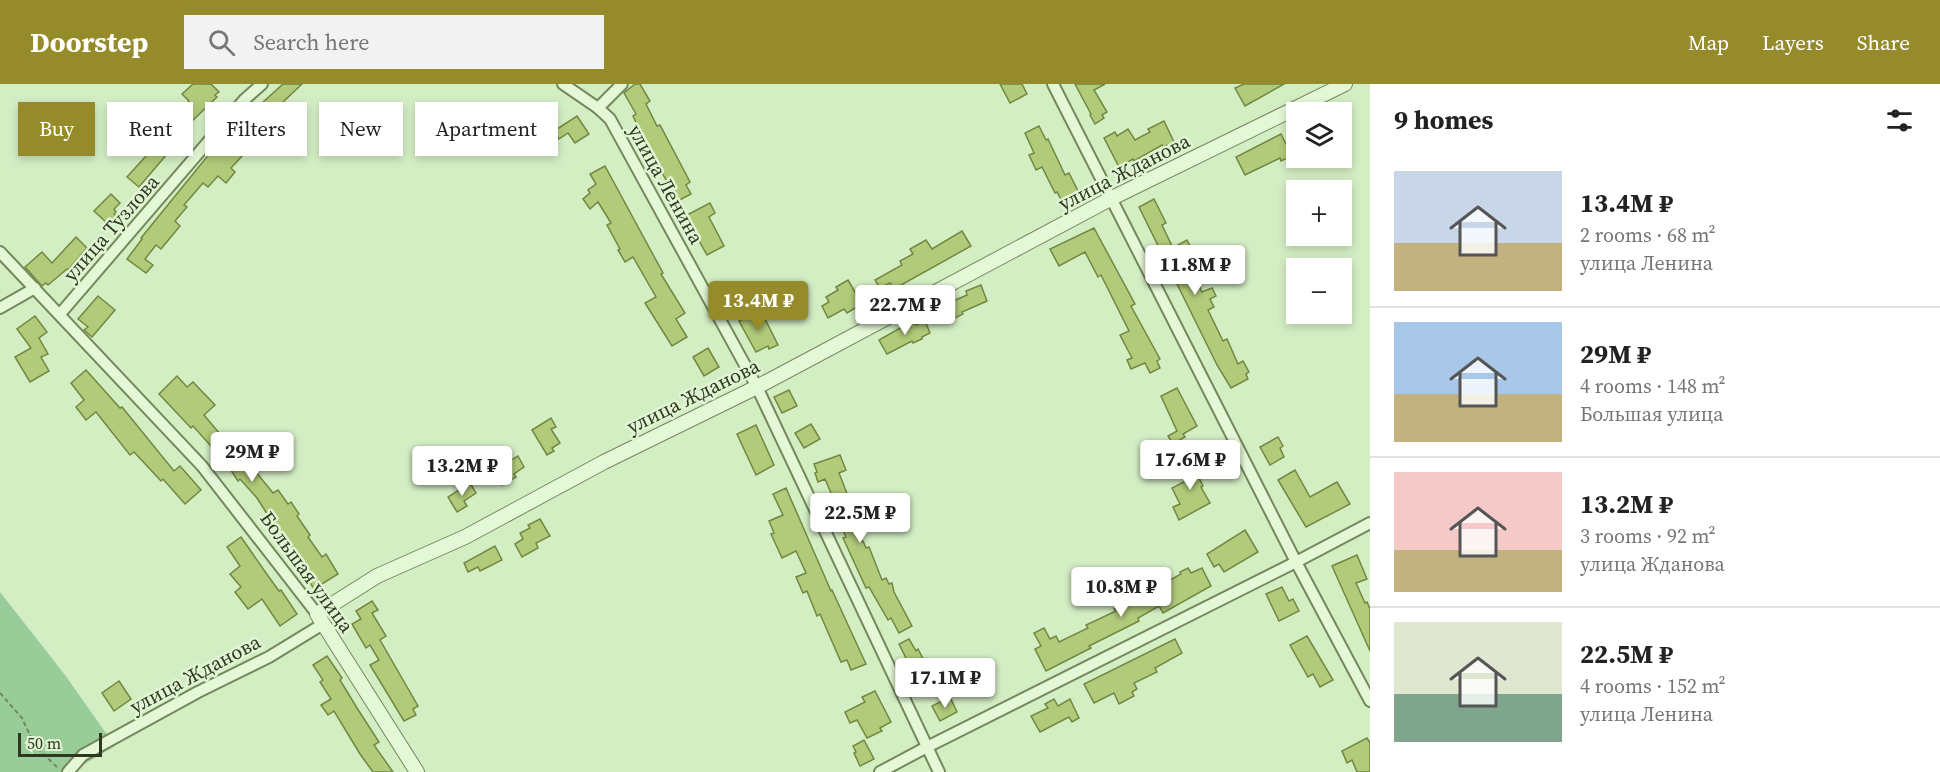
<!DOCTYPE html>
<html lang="en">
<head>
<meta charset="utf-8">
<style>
  :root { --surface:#fff; --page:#f2f2f2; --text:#222; --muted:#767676; --line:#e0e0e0; --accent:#968b2b }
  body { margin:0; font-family:"Source Serif 4",serif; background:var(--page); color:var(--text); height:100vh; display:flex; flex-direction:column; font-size:22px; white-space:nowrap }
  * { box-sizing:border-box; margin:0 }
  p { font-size:20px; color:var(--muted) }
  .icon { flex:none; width:33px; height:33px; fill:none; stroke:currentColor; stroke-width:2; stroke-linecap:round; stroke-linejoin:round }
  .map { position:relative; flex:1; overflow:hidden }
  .details { display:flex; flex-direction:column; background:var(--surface); width:570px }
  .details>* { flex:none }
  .guide { position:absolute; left:18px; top:18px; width:570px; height:54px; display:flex; gap:12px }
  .fabs { position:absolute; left:1286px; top:18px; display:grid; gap:12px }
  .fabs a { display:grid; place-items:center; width:66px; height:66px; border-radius:0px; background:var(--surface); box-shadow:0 3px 9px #0003; font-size:30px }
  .scale { position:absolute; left:18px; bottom:15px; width:84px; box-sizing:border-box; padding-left:6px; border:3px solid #2e381e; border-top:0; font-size:16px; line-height:21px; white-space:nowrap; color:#2e381e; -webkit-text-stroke:4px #e0f5d4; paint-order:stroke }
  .price { position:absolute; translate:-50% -51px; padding:0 14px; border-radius:6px; background:#fff; color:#222; font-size:20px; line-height:39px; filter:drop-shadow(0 2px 3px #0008) }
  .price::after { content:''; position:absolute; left:50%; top:36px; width:18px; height:14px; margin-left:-9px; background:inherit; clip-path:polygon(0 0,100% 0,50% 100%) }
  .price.active { background:var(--accent); color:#fff }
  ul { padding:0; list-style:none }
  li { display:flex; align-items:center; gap:18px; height:150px; padding:0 24px }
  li+li { border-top:2px solid var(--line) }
  li span { display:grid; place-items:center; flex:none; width:168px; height:120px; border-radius:0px; color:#555 }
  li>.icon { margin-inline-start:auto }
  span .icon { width:72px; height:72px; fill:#fffc; stroke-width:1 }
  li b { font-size:26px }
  h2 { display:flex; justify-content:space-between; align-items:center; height:72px; padding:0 24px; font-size:26px }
  .pill { padding:0 21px; border-radius:0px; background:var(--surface); box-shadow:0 3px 9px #0003; font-size:21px; line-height:54px }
  .pill.active { background:var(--accent); color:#fff }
  header { display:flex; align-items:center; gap:36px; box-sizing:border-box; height:84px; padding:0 30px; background:var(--accent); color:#fff }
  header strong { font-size:28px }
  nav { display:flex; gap:33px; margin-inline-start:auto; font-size:21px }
  .search { width:420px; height:54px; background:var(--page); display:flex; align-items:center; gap:15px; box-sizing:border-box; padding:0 21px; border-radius:0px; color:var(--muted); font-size:22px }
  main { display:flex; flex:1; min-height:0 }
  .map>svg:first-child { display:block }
</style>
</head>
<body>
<header>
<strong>Doorstep</strong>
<div class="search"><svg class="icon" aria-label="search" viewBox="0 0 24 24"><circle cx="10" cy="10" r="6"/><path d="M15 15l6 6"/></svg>Search here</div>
<nav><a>Map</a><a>Layers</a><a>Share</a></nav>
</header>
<main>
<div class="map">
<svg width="1370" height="688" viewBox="0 0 1370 688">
  <rect width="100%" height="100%" fill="#d4eec4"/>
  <path fill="#98cc99" d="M0,508L65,591L115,662L71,688H0Z"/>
  <g fill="#b1cb7a" stroke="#728741" stroke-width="1.5">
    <path d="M193,0H211L219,8L215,11L217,13L189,40L191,42L139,103L127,93L146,72L144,70L152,62L154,64L171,45L168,41L169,40L168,38L189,17L182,10Z"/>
    <path d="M283,0H302L281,20L284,23L264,42L267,45L231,84L235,88L226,99L218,92L208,103L203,99L184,121L187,123L175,137L180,142L161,165L156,161L145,175L153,181L146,189L127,175L142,155L141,154L210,69L250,28L251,29Z"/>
    <path d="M635,0H640L650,17L646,20L657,42L660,41L690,98L686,101L691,110L678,117L648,64L633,32L636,30L624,9Z"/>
    <path d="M1000,0H1022L1027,10L1010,19Z"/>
    <path d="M1075,0H1105L1094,6L1107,28L1102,31L1104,34L1095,40L1090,31L1091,30Z"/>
    <path d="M1244,0H1284L1245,22L1235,4Z"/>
    <path d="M577,32L589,50L575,59L568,49L559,55L554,47Z"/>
    <path d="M1164,37L1174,58L1163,63L1162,61L1134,77L1133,75L1119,83L1104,54L1115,48L1117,52L1128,45L1135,56L1150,48L1148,45Z"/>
    <path d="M1039,42L1046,56L1048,55L1065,91L1069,89L1080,111L1063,119L1057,108L1055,109L1042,83L1036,86L1029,71L1034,69L1025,49Z"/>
    <path d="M1281,50L1286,60L1296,55V70L1281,77L1280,74L1245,91L1236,73Z"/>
    <path d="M605,82L663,189L661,190L685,229L676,235L687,253L672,262L645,219L656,213L633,173L625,178L618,166L620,165L607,141L611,139L598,118L590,125L583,115L590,109L588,106L596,100L590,90Z"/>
    <path d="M111,110L120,119L114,125L116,128L114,130L116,132L108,140L94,127Z"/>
    <path d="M1154,115L1166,139L1162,141L1173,164L1187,156L1195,172L1187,176L1202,208L1212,204L1216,212L1210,215L1214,223L1208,226L1223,257L1227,255L1238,280L1243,277L1249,288L1246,290L1248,295L1231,304L1217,281L1139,123Z"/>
    <path d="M710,119L715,129L709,133L724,162L707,171L685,132Z"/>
    <path d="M1094,144L1135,220L1131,222L1160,275L1157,277L1160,284L1150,289L1145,279L1131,285L1127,276L1132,274L1120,251L1129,247L1101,191L1098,193L1085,168L1059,182L1050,165Z"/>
    <path d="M962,147L971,162L894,205L890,199L880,204L875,196L902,181L900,177L913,170L910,165L926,156L932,165Z"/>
    <path d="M76,153L87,164L68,186L67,185L48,201L46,199L42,202L25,183L42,168L52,179Z"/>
    <path d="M848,196L862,220L847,229L844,225L828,234L822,222L829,218L826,213L838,206L836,203Z"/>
    <path d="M981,201L987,217L962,228L963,230L949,237L942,222L967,211L966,207Z"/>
    <path d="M98,212L115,226L92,253L84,246L88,243L78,235Z"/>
    <path d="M759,227L764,236L765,235L778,261L769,265L768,262L756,268L739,237Z"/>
    <path d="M35,232L47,248L39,254L48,270L41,273L49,287L30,298L15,273L31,264L17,245Z"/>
    <path d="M914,236L916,241L925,237L930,249L922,253V255L913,259L912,257L887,270L879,256Z"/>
    <path d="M708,264L719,283L704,292L693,273Z"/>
    <path d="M86,286L120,324L122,323L174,387L180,382L201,406L185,420L163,395L161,397L134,368L130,371L96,328L86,336L76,323L84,316L71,299Z"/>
    <path d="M177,292L187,303L193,298L215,321L204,331L225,356L227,354L241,369L248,364L262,383L256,388L273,409L278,406L288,420L291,418L299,430L297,432L310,451L308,453L322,473L326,470L338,490L314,505L300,483L298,484L276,452L265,435L269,433L257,414L240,395L238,397L227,380L193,342L191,344L159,310Z"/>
    <path d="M1177,304L1197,342L1183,350L1185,353L1173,360L1168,352L1177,347L1161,312Z"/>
    <path d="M789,306L797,322L782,329L774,313Z"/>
    <path d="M551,334L556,343L551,345L560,359L552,364L554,367L547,371L532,346Z"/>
    <path d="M811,340L820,355L804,364L795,349Z"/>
    <path d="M756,341L774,381L756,391L737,350Z"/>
    <path d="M1278,353L1283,362L1280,364L1284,373L1270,381L1260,363Z"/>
    <path d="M840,371L846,386L839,389L850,417L855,415L860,425L853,428L855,432L850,434L861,458L863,457L866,464L869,463L882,496L886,494L889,500L892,499L894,508L912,542L899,549L891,534L888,536L869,503L866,504L843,454L846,453L833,425L837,423L825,395L818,398L815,389L817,388L814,380Z"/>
    <path d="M518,372L524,383L514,390L516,393L502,401L493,387Z"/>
    <path d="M1195,375L1202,390L1198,392L1203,402L1201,403L1210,419L1179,436L1173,423L1180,420L1172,404L1186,397L1180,383Z"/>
    <path d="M1295,386L1310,413L1337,398L1350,420L1306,443L1278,396Z"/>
    <path d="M470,399L476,409L464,417L467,422L457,428L448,413Z"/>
    <path d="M786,404L831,507L832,506L866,580L851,586L847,576L841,578L820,530L817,532L807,507L803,509L796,493L806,489L796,467L782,474L771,450L774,449L769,437L783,431L773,410Z"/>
    <path d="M540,435L550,452L536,459L538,464L522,473L515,460L523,455L520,449L530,444L528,441Z"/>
    <path d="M1245,446L1258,468L1224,488L1219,480L1214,483L1207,470Z"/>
    <path d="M241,453L266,489L279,507L281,506L297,530L280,542L262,515L248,525L235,508L241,503L230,490L240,482L227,463Z"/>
    <path d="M495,462L502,476L480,487L478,483L468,488L464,479Z"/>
    <path d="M1357,471L1367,495L1356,499L1365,519L1367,518L1370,525V567L1332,482Z"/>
    <path d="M1188,484L1191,489L1202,484L1211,502L1163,529L1159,522L1138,534L1139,537L1089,562L1091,564L1046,587L1035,565L1041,562L1034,549L1044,544L1050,555L1056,552L1059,558L1088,544L1086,541L1116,527L1114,525L1128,517L1130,520L1151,508V507L1181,490L1180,488Z"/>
    <path d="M1282,503L1289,517L1293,515L1299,527L1279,537L1266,510Z"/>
    <path d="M372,517L378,526L372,529L386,552L380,556L418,622L413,625L416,631L404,637L370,581L379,576L370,561L366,564L352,540L361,535L356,527Z"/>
    <path d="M1307,552L1333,596L1320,603L1313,590L1308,593L1290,561Z"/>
    <path d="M909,555L916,567L918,565L929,586L934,583L941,599L925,607L912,580L910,582L899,560Z"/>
    <path d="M1175,555L1182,569L1155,584L1157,588L1134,599L1137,605L1132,608L1134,612L1119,620L1114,609L1094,619L1084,600Z"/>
    <path d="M327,572L342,594L340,596L357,624L379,658L374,661L393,688H373L360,670L334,627L328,631L321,621L331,615L320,598L323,596L313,581Z"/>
    <path d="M119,597L131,615L114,627L102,609Z"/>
    <path d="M875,607L891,638L880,644L882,647L867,654L857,636L850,639L845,628L865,618L862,613Z"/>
    <path d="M950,613L957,628L940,637L932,622Z"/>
    <path d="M1054,615L1058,622L1070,615L1079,634L1072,638L1069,633L1040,648L1031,632L1048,624L1045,620Z"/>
    <path d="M1367,654L1370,659V688H1357L1352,676L1347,679L1342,667Z"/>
    <path d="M864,656L874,675L860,682L854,669L856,668L853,662Z"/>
  </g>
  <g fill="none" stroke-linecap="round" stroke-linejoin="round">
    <defs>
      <g id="minor">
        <path d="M563,0L598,24L610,35L757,303L939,688"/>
        <path d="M1053,0L1296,478L1370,617"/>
        <path d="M598,24L622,0"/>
        <path d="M0,168L202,382L317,530"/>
        <path d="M0,224L35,204"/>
        <path d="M60,230L244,16L262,0"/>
        <path d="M68,688L83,671L198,608L269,573L323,540"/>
        <path d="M880,688L927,663L1296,478L1370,439"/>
      </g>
      <path id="tertiary" d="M417,688L317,530L377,492L465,453L604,378L757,303L1112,114L1345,0"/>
    </defs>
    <use href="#minor" stroke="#74885b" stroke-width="14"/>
    <use href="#tertiary" stroke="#74885b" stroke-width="16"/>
    <path stroke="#74885b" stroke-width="2" stroke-dasharray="4.5 3" stroke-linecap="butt" d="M0,609L22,634L35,662L58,684"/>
    <use href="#minor" stroke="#e4f8d7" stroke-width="10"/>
    <use href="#tertiary" stroke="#e4f8d7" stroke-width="14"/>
  </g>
  <g text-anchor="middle" stroke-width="5" stroke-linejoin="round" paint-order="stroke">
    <g font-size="20" fill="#2e381e" stroke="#e0f5d4">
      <text transform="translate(1124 88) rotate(-27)" y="7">улица Жданова</text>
      <text transform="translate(666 100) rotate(61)" y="7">улица Ленина</text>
      <text transform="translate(111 144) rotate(-49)" y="7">улица Тузлова</text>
      <text transform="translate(693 312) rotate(-26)" y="7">улица Жданова</text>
      <text transform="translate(307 488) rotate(54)" y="7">Большая улица</text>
      <text transform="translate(195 590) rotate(-28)" y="7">улица Жданова</text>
    </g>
  </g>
</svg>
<div class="fabs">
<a><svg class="icon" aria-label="layers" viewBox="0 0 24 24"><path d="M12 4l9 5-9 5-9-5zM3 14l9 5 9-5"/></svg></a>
<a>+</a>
<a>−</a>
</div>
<div class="scale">50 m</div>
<b class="price" style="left:1195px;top:212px">11.8M ₽</b>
<b class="price active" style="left:758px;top:248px">13.4M ₽</b>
<b class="price" style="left:905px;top:252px">22.7M ₽</b>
<b class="price" style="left:252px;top:399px">29M ₽</b>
<b class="price" style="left:1190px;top:407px">17.6M ₽</b>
<b class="price" style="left:462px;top:413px">13.2M ₽</b>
<b class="price" style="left:860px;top:460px">22.5M ₽</b>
<b class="price" style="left:1121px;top:534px">10.8M ₽</b>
<b class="price" style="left:945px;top:625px">17.1M ₽</b>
<div class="guide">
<a class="pill active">Buy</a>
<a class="pill">Rent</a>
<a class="pill">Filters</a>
<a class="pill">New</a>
<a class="pill">Apartment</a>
</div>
</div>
<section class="details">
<h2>9 homes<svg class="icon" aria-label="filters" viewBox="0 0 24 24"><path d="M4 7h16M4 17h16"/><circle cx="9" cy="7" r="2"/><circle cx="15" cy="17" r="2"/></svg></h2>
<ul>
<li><span style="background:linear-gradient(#c9d6e8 60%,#c2b280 0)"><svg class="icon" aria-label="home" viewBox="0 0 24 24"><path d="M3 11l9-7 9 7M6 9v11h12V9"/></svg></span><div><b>13.4M ₽</b><p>2 rooms · 68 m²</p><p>улица Ленина</p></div></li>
<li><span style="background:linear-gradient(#a9c7e8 60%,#c2b280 0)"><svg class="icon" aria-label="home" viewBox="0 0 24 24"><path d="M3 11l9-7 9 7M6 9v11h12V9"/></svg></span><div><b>29M ₽</b><p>4 rooms · 148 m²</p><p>Большая улица</p></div></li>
<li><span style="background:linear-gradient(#f6c9c9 65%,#c2b280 0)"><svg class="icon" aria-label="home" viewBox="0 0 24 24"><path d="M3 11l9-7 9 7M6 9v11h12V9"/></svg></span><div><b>13.2M ₽</b><p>3 rooms · 92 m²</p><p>улица Жданова</p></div></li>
<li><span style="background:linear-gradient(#dfe7d0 60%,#7fa58c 0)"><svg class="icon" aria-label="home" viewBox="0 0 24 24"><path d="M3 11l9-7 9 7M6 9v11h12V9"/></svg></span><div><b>22.5M ₽</b><p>4 rooms · 152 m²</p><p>улица Ленина</p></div></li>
</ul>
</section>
</main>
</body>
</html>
